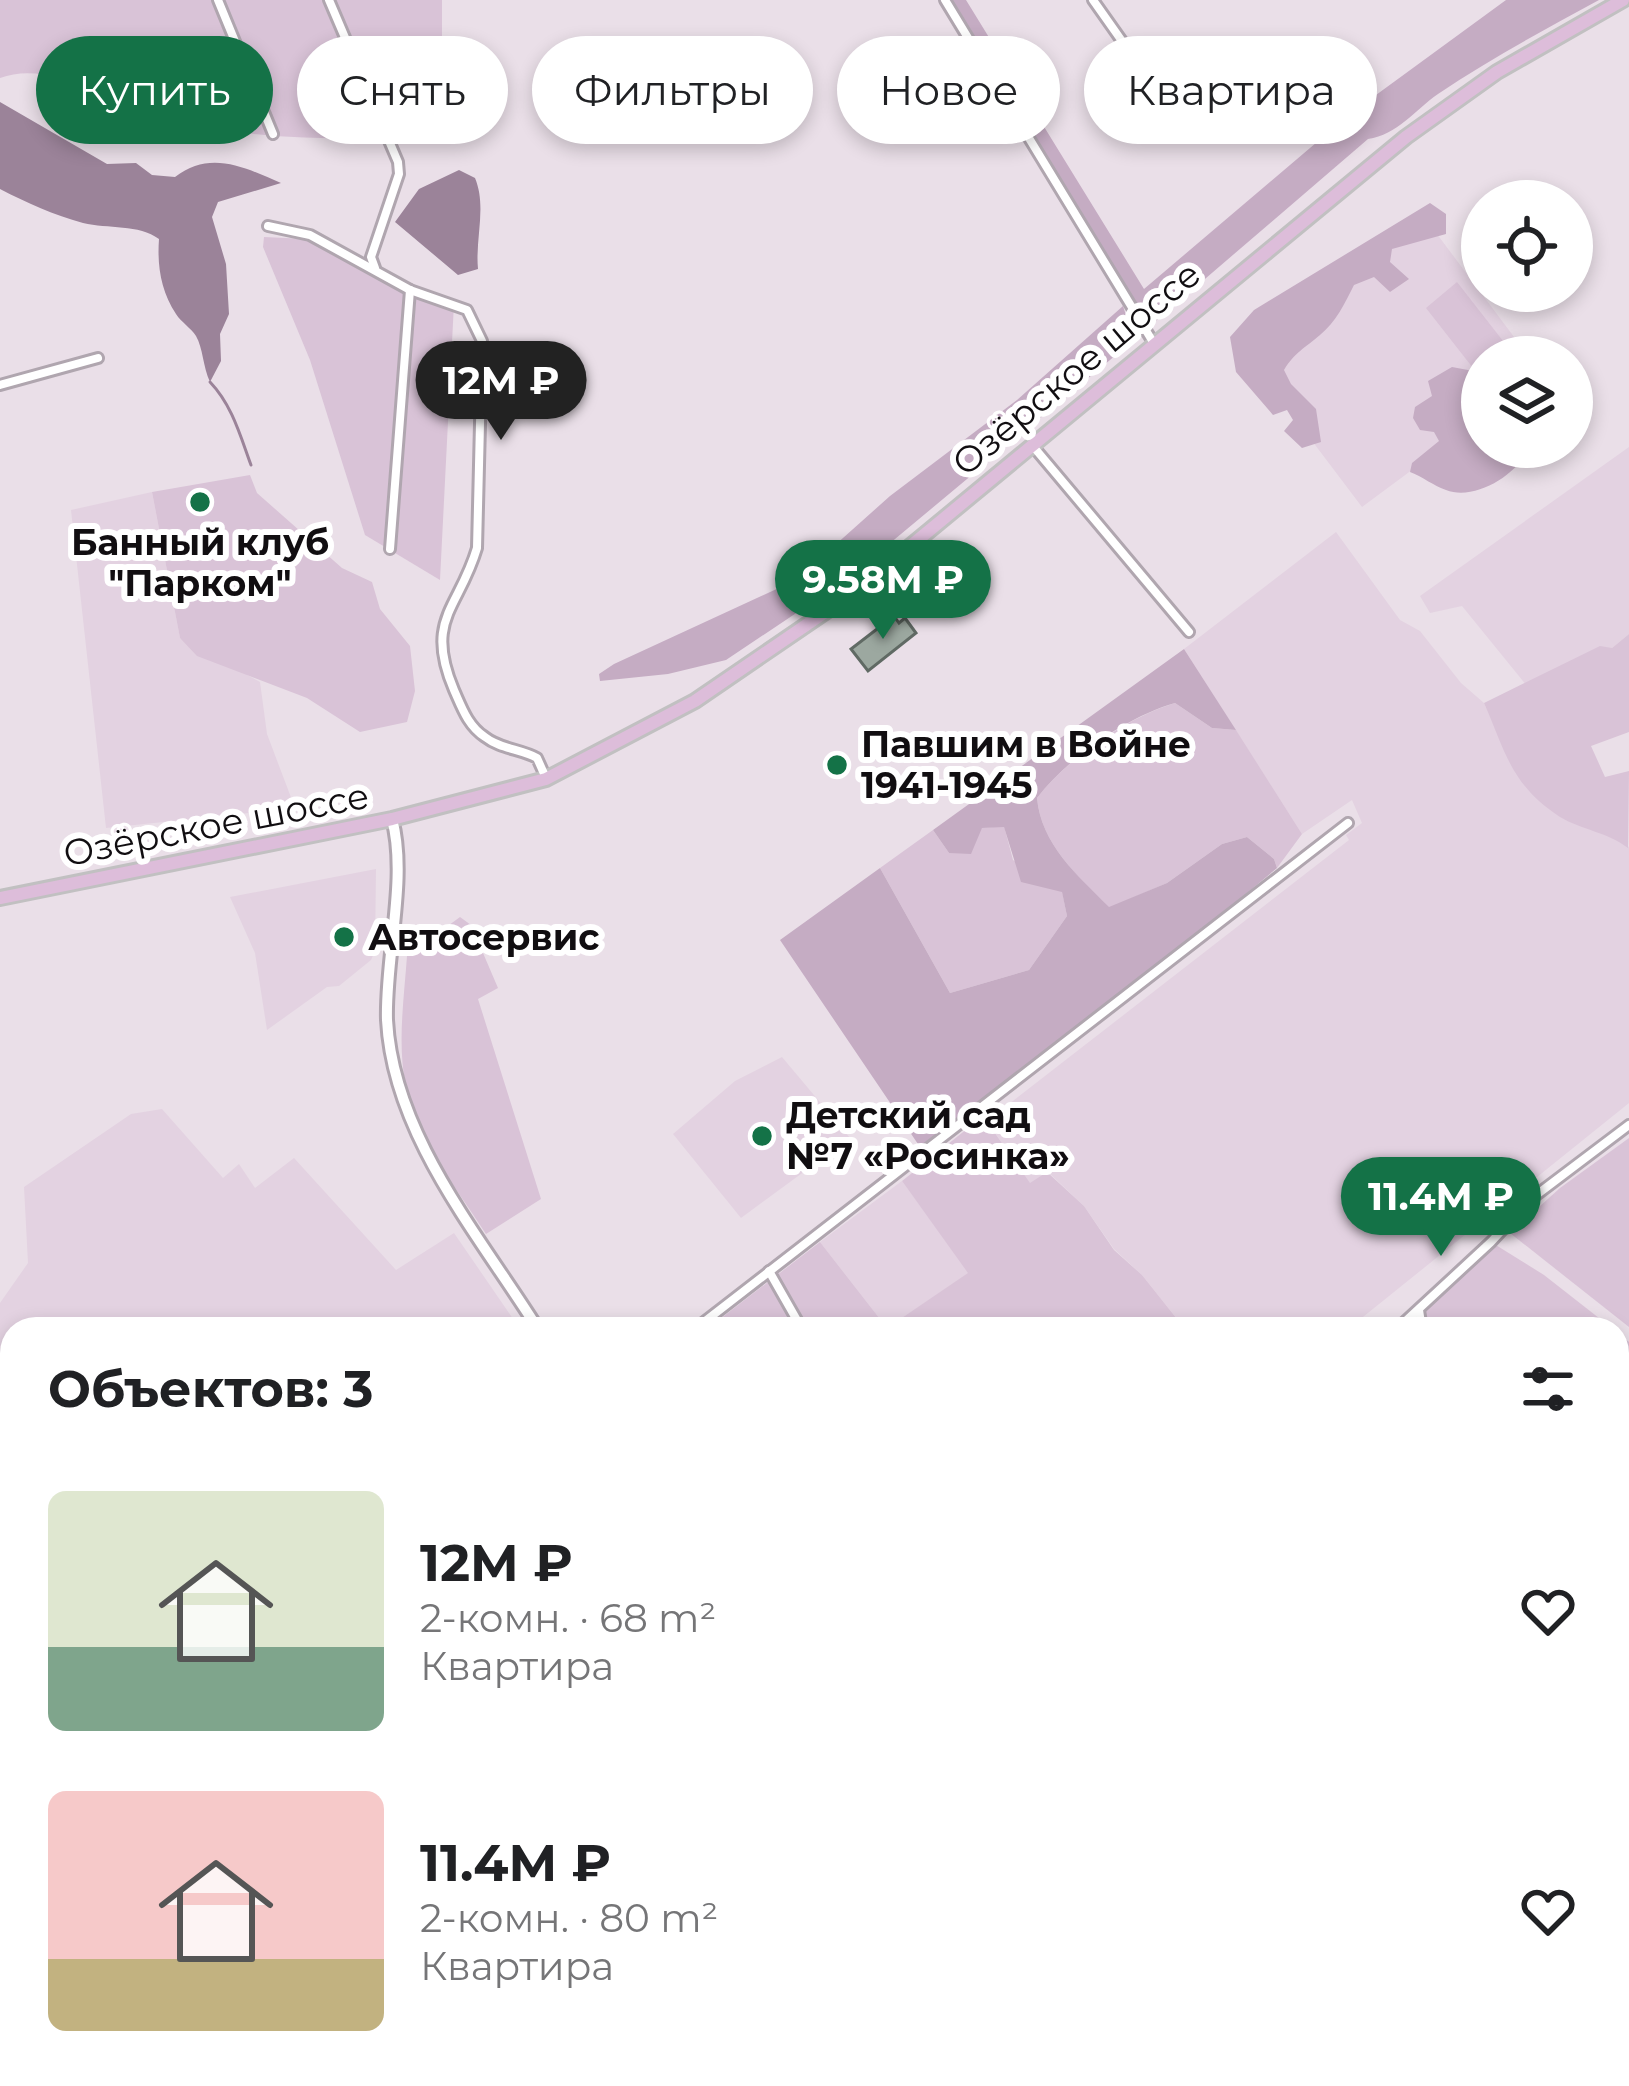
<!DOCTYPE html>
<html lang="ru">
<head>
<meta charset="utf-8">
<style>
  :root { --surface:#fff; --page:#f6f6f6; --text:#202124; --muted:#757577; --accent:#147247 }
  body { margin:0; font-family:Montserrat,sans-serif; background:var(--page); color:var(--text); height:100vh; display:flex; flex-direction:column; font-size:45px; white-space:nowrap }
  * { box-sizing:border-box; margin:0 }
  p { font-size:39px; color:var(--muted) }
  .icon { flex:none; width:66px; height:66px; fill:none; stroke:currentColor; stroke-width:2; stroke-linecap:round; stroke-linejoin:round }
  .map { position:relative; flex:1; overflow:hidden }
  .sheet { position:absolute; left:0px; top:1317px; width:1629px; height:771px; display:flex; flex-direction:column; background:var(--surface); border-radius:36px 36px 0 0; box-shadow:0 6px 18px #0003 }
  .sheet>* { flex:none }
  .top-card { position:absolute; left:36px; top:36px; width:1557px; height:108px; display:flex; gap:24px }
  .tools { position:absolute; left:1461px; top:180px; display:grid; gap:24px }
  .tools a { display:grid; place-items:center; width:132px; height:132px; border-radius:50%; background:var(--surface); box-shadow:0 6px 18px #0003; font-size:60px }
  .price { position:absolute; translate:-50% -102px; padding:0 27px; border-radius:42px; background:var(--accent); color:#fff; font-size:39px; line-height:78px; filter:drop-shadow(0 3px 6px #0008) }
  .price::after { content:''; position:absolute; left:50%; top:72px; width:36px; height:27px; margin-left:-18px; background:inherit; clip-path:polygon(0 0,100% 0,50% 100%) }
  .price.on { background:#222; color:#fff }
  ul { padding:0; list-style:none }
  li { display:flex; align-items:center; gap:36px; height:300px; padding:0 48px }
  li span { display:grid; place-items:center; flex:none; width:336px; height:240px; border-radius:18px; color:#555 }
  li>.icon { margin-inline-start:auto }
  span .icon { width:144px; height:144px; fill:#fffc; stroke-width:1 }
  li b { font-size:51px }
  h2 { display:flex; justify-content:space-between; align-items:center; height:144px; padding:0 48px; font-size:51px }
  .pill { padding:0 42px; border-radius:54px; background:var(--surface); box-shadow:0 6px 18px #0003; font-size:42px; line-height:108px }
  .pill.on { background:var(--accent); color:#fff }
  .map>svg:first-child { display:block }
</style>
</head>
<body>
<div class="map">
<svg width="1629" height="2086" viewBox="0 0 1629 2086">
  <rect width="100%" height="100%" fill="#eadfe8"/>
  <g fill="#e3d2e1">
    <path d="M1428,222L1529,357H1482V418L1362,507L1248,356Z"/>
    <path d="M1629,447V634L1612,648L1527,686L1462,606L1430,613L1420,596Z"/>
    <path d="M152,492L180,638L260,682L267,734L295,808L106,828L71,510Z"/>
    <path d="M1336,532L1400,620L1420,631L1461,683L1484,703L1498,734L1563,818L1612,836L1629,847V1103L1348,1329H1185L1142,1275L1114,1249L1084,1206L1048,1172L1030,1184L987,1121L1349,840L1346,835L1362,823L1352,800L1302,834L1184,649Z"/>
    <path d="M376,869L375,951L371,960L339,986L327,987L267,1030L255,953L230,897Z"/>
    <path d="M782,1057L850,1138L741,1218L673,1134L735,1081Z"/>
    <path d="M162,1109L223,1178L239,1164L255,1188L294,1158L396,1270L454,1233L520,1329H12V1637L0,1646V1303L28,1263L24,1187L131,1114Z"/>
    <path d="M902,1181L969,1273L887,1328L820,1242Z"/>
  </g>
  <g fill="#d9c3d7">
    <path d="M0,0H442V137C352,139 245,143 158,115C111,101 49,59 0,78Z"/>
    <path d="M264,237L307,239L409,295L454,303L440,580L365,535L310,360L263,247Z"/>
    <path d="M1457,282L1503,341V348L1482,357V364L1473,368L1426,308Z"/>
    <path d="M250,475L257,493L342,568L372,582L380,609L410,646L415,691L407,722L360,732L307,698L197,656L180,638L152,492Z"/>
    <path d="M1629,634V732L1591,746L1605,777L1629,771L1628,848C1607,832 1582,830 1560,817C1511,785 1506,753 1484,703L1600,646L1612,648Z"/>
    <path d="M1175,703L1212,728L1236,730L1302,834L1277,868L1274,859L1247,837L1222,844L1167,883L1109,908C1078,876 1041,844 1037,798C1068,758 1126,718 1175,703Z"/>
    <path d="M1004,826L1013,860L1062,891L1067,916L1029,970L950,993L880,868L933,830L949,853L982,828Z"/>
    <path d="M460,917L471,925L498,988L478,999L541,1199L486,1234C458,1190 416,1139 406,1087C397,1044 404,999 407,956Z"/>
    <path d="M983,1116L1030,1183L1047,1172L1084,1206L1114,1250L1142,1275L1185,1329H707L820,1242L887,1328L968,1273L902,1181Z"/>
    <path d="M1629,1138V1327L1510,1233L1560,1188Z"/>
    <path d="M1491,1242L1544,1275L1613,1329H1397Z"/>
    <path d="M1617,1332L1629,1342V1717L1617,1724Z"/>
    <path d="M12,1637V1819L0,1812V1646Z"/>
    <path d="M1021,2076H1316L1318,2086H1028Z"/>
  </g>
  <g fill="#c5acc3">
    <path d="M948,0H966L1144,289L1350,114L1506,0H1599C1544,30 1490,59 1438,94C1415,110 1397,135 1368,139L1149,327Z"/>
    <path d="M1430,203L1446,214V234L1392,249L1390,262L1409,279L1390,292L1374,277L1354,285C1345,303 1336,322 1320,335C1305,348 1295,352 1284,370L1291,384L1316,409L1321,442L1302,448L1284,431L1293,420L1287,410L1273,415L1236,372L1230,337L1254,310Z"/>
    <path d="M1123,306L1134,340L889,544L874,542L845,565L847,579L726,660L668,674L600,681L599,674L614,664L796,580L890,496L1017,400Z"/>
    <path d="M1452,367L1473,371L1482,379V447H1529C1520,473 1475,502 1446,490C1434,486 1423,477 1410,472L1412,463L1439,441L1434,432L1420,430L1413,418L1415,407L1432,396L1428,381Z"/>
    <path d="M1184,649L1236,730L1212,728L1175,703C1126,717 1068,758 1037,798C1041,844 1078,876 1109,907L1167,883L1222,844L1247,837L1274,859L1277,868L1136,985L920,1147L780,940L880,868L950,993L1029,970L1067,916L1062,892L1021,882L1004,827L982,828L971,854L949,853L933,830Z"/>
    <path d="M0,1913L12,1916V2048L0,2046Z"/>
    <path d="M137,2076H364L360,2086H162Z"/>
  </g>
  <g fill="#9b8399">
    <path d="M0,102L107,164L136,163L152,175L175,177C210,150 244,167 281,183L218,202L212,217L226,264L229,314L220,334L221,361L210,382C203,367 203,348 196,336C191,328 181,322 176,314C161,291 157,266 159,239C139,224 108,229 83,223C54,215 27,203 0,189Z"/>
    <path d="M459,170L475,178C487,207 475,238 478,269L458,275L395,222L419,189Z"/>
  </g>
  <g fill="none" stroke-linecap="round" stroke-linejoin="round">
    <path stroke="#9b8399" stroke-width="3" d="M210,382C232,405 240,435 251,465"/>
  </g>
  <path fill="#9ca8a0" stroke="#606a64" stroke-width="3" d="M894,616L899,623L905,618L916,633L868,671L851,649Z"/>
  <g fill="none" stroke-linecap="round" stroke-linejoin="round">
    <defs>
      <g id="minor">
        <path d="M218,0L273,134"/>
        <path d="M329,0L398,162L399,174L371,257L375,268"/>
        <path d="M945,0L1153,342"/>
        <path d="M1093,0L1160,95"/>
        <path d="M268,226L310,235L410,290L467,310L482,341L477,548C459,609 424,619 454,690C462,708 468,726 485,737C500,749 521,749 537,758L546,778"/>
        <path d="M0,385L98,358"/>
        <path d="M1032,445L1189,632"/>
        <path d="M390,549L410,290"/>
        <path d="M769,1271L802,1329"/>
        <path d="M1419,1310L1422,1329"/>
        <path d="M695,1329L1348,823"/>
        <path d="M1397,1329L1491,1242L1531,1199L1629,1125"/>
        <path d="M1617,1724L1629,1717"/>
        <path d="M1617,1810L1629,1841"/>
      </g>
      <g id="secondary">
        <path d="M392,819C408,878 385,957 387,1020C393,1135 479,1235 538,1329"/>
        <path d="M1014,2076L1020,2086"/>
      </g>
      <path id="primary" d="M0,898L392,819L546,779L695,701L856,591L1406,137L1497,72L1623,0"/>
    </defs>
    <use href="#minor" stroke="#b0a6af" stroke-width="14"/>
    <use href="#secondary" stroke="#b0a6af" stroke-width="16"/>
    <use href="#primary" stroke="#c1c0c1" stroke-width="18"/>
    <use href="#minor" stroke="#fff" stroke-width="8"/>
    <use href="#secondary" stroke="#fff" stroke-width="10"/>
    <use href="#primary" stroke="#ddbdda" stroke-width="12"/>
    <defs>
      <g id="rail">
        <path d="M0,2059L12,2062"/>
        <path d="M61,2076L92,2086"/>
      </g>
    </defs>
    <use href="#rail" stroke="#565156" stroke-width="8"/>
    <use href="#rail" stroke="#fff" stroke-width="3" stroke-dasharray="9" stroke-linecap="butt"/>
  </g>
  <g fill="#147247" stroke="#fff" stroke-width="4.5">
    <circle cx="200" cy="502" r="12"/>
    <circle cx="837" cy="765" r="12"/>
    <circle cx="344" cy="937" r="12"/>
    <circle cx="762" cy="1136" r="12"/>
  </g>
  <g text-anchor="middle" stroke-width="12" stroke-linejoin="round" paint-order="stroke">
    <g font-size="36" fill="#110e11" stroke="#fff">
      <text transform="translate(1076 368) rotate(-40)" y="13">Озёрское шоссе</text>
      <text transform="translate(216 824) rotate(-11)" y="13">Озёрское шоссе</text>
    </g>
    <g font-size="36" font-weight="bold" fill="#110e11" stroke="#fff" text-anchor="start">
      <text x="200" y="555" text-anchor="middle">Банный клуб<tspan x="200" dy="41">"Парком"</tspan></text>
      <text x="861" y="757">Павшим в Войне<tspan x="861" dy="41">1941-1945</tspan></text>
      <text x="368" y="950">Автосервис</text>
      <text x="786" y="1128">Детский сад<tspan x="786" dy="41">№7 «Росинка»</tspan></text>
    </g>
  </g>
</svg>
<div class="tools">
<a><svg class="icon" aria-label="locate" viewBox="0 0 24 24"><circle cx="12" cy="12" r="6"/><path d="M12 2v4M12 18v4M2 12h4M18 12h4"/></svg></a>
<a><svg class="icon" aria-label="layers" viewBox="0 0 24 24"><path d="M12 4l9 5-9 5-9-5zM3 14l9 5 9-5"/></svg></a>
</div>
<b class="price on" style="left:501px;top:443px">12M ₽</b>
<b class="price" style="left:883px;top:642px">9.58M ₽</b>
<b class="price" style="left:1441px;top:1259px">11.4M ₽</b>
<div class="top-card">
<a class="pill on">Купить</a>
<a class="pill">Снять</a>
<a class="pill">Фильтры</a>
<a class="pill">Новое</a>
<a class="pill">Квартира</a>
</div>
<section class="sheet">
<h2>Объектов: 3<svg class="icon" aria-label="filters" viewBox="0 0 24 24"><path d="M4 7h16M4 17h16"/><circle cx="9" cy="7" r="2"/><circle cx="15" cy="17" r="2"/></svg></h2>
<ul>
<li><span style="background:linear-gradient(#dfe7d0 65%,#7fa58c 0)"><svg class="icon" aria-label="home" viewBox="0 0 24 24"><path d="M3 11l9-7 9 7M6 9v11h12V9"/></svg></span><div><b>12M ₽</b><p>2-комн. · 68 m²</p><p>Квартира</p></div><svg class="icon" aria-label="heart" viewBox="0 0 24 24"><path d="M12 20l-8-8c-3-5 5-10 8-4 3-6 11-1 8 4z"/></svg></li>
<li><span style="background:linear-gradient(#f6c9c9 70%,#c2b280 0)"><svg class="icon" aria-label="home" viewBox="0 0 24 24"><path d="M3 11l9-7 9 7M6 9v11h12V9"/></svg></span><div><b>11.4M ₽</b><p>2-комн. · 80 m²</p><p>Квартира</p></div><svg class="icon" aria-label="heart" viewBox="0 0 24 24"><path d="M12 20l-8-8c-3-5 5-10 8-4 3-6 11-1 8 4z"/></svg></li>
</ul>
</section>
</div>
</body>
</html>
